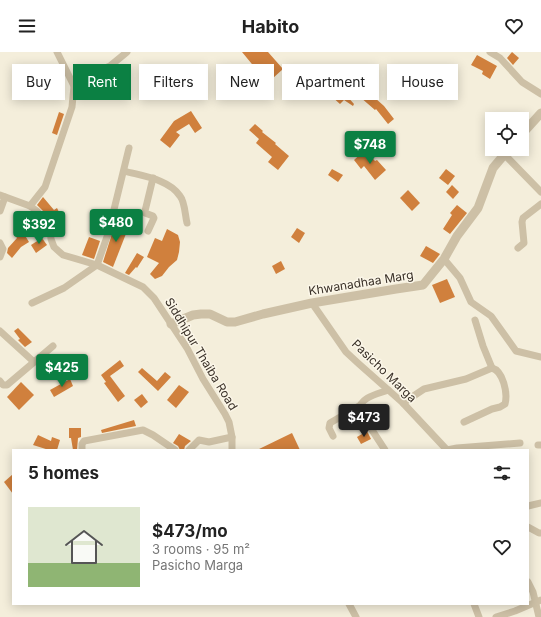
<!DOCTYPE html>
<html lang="en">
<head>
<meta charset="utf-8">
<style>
  :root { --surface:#fff; --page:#f6f6f6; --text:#222; --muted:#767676; --accent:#0b8043 }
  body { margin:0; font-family:Inter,sans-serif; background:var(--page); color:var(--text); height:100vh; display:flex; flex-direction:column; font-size:15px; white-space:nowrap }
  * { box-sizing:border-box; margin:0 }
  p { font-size:13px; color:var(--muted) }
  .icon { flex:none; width:22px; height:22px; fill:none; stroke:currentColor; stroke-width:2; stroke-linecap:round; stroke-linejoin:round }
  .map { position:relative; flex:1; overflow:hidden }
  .details { position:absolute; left:12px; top:397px; width:517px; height:156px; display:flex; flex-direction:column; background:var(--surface); border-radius:0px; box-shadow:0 2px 10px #0003 }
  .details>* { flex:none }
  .guide { position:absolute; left:12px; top:12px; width:517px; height:36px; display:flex; gap:8px }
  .fabs { position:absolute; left:485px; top:60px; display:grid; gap:8px }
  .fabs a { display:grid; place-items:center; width:44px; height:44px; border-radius:0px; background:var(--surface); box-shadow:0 2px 10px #0003; font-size:20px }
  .price { position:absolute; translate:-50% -34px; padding:0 9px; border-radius:4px; background:var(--accent); color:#fff; font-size:13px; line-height:26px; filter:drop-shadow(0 1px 2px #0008) }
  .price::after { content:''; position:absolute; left:50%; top:24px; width:12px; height:9px; margin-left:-6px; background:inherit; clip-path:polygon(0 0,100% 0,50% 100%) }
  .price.current { background:#222; color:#fff }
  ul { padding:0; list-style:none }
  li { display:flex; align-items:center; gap:12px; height:100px; padding:0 16px }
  li span { display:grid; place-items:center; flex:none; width:112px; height:80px; border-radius:0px; color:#555 }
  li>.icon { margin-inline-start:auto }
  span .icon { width:48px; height:48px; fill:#fffc; stroke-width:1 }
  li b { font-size:17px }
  h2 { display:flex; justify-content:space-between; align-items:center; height:48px; padding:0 16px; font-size:17px }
  .chip { padding:0 14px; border-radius:0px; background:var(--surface); box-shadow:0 2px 10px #0003; font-size:14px; line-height:36px }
  .chip.current { background:var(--accent); color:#fff }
  header { display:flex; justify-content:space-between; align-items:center; height:52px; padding:0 16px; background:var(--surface); font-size:18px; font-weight:700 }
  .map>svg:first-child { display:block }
</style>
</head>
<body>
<header><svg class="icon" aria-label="menu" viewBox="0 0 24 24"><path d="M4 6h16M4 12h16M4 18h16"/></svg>Habito<svg class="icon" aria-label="heart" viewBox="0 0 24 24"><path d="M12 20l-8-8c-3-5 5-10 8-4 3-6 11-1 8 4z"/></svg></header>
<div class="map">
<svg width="541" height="565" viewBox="0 0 541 565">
  <rect width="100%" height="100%" fill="#f4eedb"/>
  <g fill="#d0803d">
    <path d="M242,0H268L283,17L261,37L249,23L256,17Z"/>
    <path d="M512,0L519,6L513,13L507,6Z"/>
    <path d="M477,3L497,14L490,27L482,22L483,19L471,13Z"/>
    <path d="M116,18L121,28L115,30L114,27L104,32L100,24Z"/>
    <path d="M339,35L354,52L353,54L344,48L340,52L330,43Z"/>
    <path d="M366,38L384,54L394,67L388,72L376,57L375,58L360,45Z"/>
    <path d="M191,59L202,76L195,81L189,72L176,80L180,83L170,96L160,88L174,69Z"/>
    <path d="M59,60L64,62L57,83L52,81Z"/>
    <path d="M255,72L263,79L262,80L276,91L275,92L289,104L278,118L268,110L272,105L256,91L259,87L249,78Z"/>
    <path d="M365,98L375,109L377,108L386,118L375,128L364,114L361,117L354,108Z"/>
    <path d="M332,117L343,123L338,130L328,123Z"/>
    <path d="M446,117L455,124L448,133L439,126Z"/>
    <path d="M452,133L459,140L453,147L446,140Z"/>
    <path d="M408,138L420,151L412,159L400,146Z"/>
    <path d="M43,145L54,158L57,156L62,166L53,171L47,159L45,161L37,153Z"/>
    <path d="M457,153L467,161L450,182L443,177L452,163L450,161Z"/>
    <path d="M116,169L129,174L113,215L103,210Z"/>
    <path d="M297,176L305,181L299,191L291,185Z"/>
    <path d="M21,177L29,190L21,195L12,206L7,201L8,196L17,186L14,182Z"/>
    <path d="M167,177L178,183L180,190L179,200L177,208L169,215L162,224L155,227L150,222L159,211L147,205L155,186L162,189Z"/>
    <path d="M89,185L100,189L94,207L82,203Z"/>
    <path d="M42,186L47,193L36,201L31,193Z"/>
    <path d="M426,194L440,202L433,211L420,204Z"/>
    <path d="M137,201L144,205L137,216L136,215L129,223L125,221Z"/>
    <path d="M281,209L285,217L276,222L272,214Z"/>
    <path d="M447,227L455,245L440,251L432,233Z"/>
    <path d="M18,276L32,290L25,295L18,288L20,287L14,279Z"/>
    <path d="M55,306L62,319L52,325L45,312Z"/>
    <path d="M120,308L124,314L110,324L125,344L118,350L104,331L106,330L101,323Z"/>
    <path d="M142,316L157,329L165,320L171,325L158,339L138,320Z"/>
    <path d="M70,327L73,334L54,345L50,338Z"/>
    <path d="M21,330L34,343L19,358L7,345Z"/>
    <path d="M179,333L189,340L176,356L167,348Z"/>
    <path d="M142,342L148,350L141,356L134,348Z"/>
    <path d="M134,368L136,374L102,381L101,378Z"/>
    <path d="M69,376H81V385L78,386L77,398H73L71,386H69Z"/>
    <path d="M367,379L371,387L361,392L357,385Z"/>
    <path d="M292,381L300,398H257Z"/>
    <path d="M179,382L191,389L185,394L184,398H180L178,394L173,391Z"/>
    <path d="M38,383L51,389L52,385L60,388L57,398H49L33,393Z"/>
    <path d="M13,422V442L4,430Z"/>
  </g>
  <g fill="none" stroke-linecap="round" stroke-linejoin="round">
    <g stroke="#cdc0a6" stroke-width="7">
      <path d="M57,0L74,34"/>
      <path d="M490,0L500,6L522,30L541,42"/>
      <path d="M504,102L541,140"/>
      <path d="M124,119C142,124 169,127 180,144C185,150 185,163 187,171"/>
      <path d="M0,143L30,154L37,159L46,169L50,177L51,187L54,195L63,203L97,213L143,235L154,246L187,296L203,327L225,362L229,370L232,385V398"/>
      <path d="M30,154L45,135L48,126L72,55L74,34L86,24L110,14L127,0"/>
      <path d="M0,159L5,145"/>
      <path d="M148,179L154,166L153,164L145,161V159L153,126"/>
      <path d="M0,191L3,197L0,205"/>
      <path d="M518,196L524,191L522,170L523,166L541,152"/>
      <path d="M444,207L460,226L471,250L491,264L516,299L541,305"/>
      <path d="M32,251L64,236L97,213L108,182L129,96"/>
      <path d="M312,251L346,300L359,312L403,351L447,398"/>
      <path d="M475,268L483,294L492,316"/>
      <path d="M0,279L34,310"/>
      <path d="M0,329L3,333H7L53,294"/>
      <path d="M403,351L424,337L466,327L492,316C503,319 508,341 505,352L500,355L492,357L464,370"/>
      <path d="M333,384L329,376L330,371L359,354"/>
      <path d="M538,393H541"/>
      <path d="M82,398V392L84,389L143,378L153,383L175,398"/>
      <path d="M189,398L199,388L209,390L232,385"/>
      <path d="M385,398L359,358C360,345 378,342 388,338"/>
      <path d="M447,398L457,396L520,391"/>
      <path d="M528,454L541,451"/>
      <path d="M528,475L539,481H541"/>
      <path d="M528,530L533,540L539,565"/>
      <path d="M349,552L356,565"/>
      <path d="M474,552L479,565"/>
      <path d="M496,565L515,559L541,548"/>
    </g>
    <g stroke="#cdc0a6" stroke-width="9">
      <path d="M522,82L541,61"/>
      <path d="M171,272L193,263L201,262H210L227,270H235L263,262L312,251L396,237L423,233L444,207L457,184L478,156L493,116L509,97"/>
    </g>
  </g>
  <g text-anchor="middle" stroke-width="3" stroke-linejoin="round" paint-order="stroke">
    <g font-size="12" fill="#393027" stroke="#fbf6e8">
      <text transform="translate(361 231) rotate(-9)" y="4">Khwanadhaa Marg</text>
      <text transform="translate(201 302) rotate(59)" y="4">Siddhipur Thaiba Road</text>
      <text transform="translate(384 319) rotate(44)" y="4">Pasicho Marga</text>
    </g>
  </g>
</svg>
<div class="fabs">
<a><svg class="icon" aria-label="locate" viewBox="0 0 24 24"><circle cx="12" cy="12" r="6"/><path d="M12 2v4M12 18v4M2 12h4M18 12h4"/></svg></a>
</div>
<b class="price" style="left:370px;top:113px">$748</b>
<b class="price" style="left:116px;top:191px">$480</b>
<b class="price" style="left:39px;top:193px">$392</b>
<b class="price" style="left:62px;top:336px">$425</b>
<b class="price current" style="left:364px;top:386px">$473</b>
<div class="guide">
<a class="chip">Buy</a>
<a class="chip current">Rent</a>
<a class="chip">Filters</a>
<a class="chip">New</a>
<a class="chip">Apartment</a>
<a class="chip">House</a>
</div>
<section class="details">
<h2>5 homes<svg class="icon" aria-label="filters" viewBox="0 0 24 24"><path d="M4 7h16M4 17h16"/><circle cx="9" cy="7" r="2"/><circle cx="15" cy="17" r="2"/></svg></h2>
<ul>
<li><span style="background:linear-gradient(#dfe7d0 70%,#8fb573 0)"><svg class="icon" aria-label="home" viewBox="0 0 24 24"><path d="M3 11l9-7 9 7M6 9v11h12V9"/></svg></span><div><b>$473/mo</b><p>3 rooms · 95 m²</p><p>Pasicho Marga</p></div><svg class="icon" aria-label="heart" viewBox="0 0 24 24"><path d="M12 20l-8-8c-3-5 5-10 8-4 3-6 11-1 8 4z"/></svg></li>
</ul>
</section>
</div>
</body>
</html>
